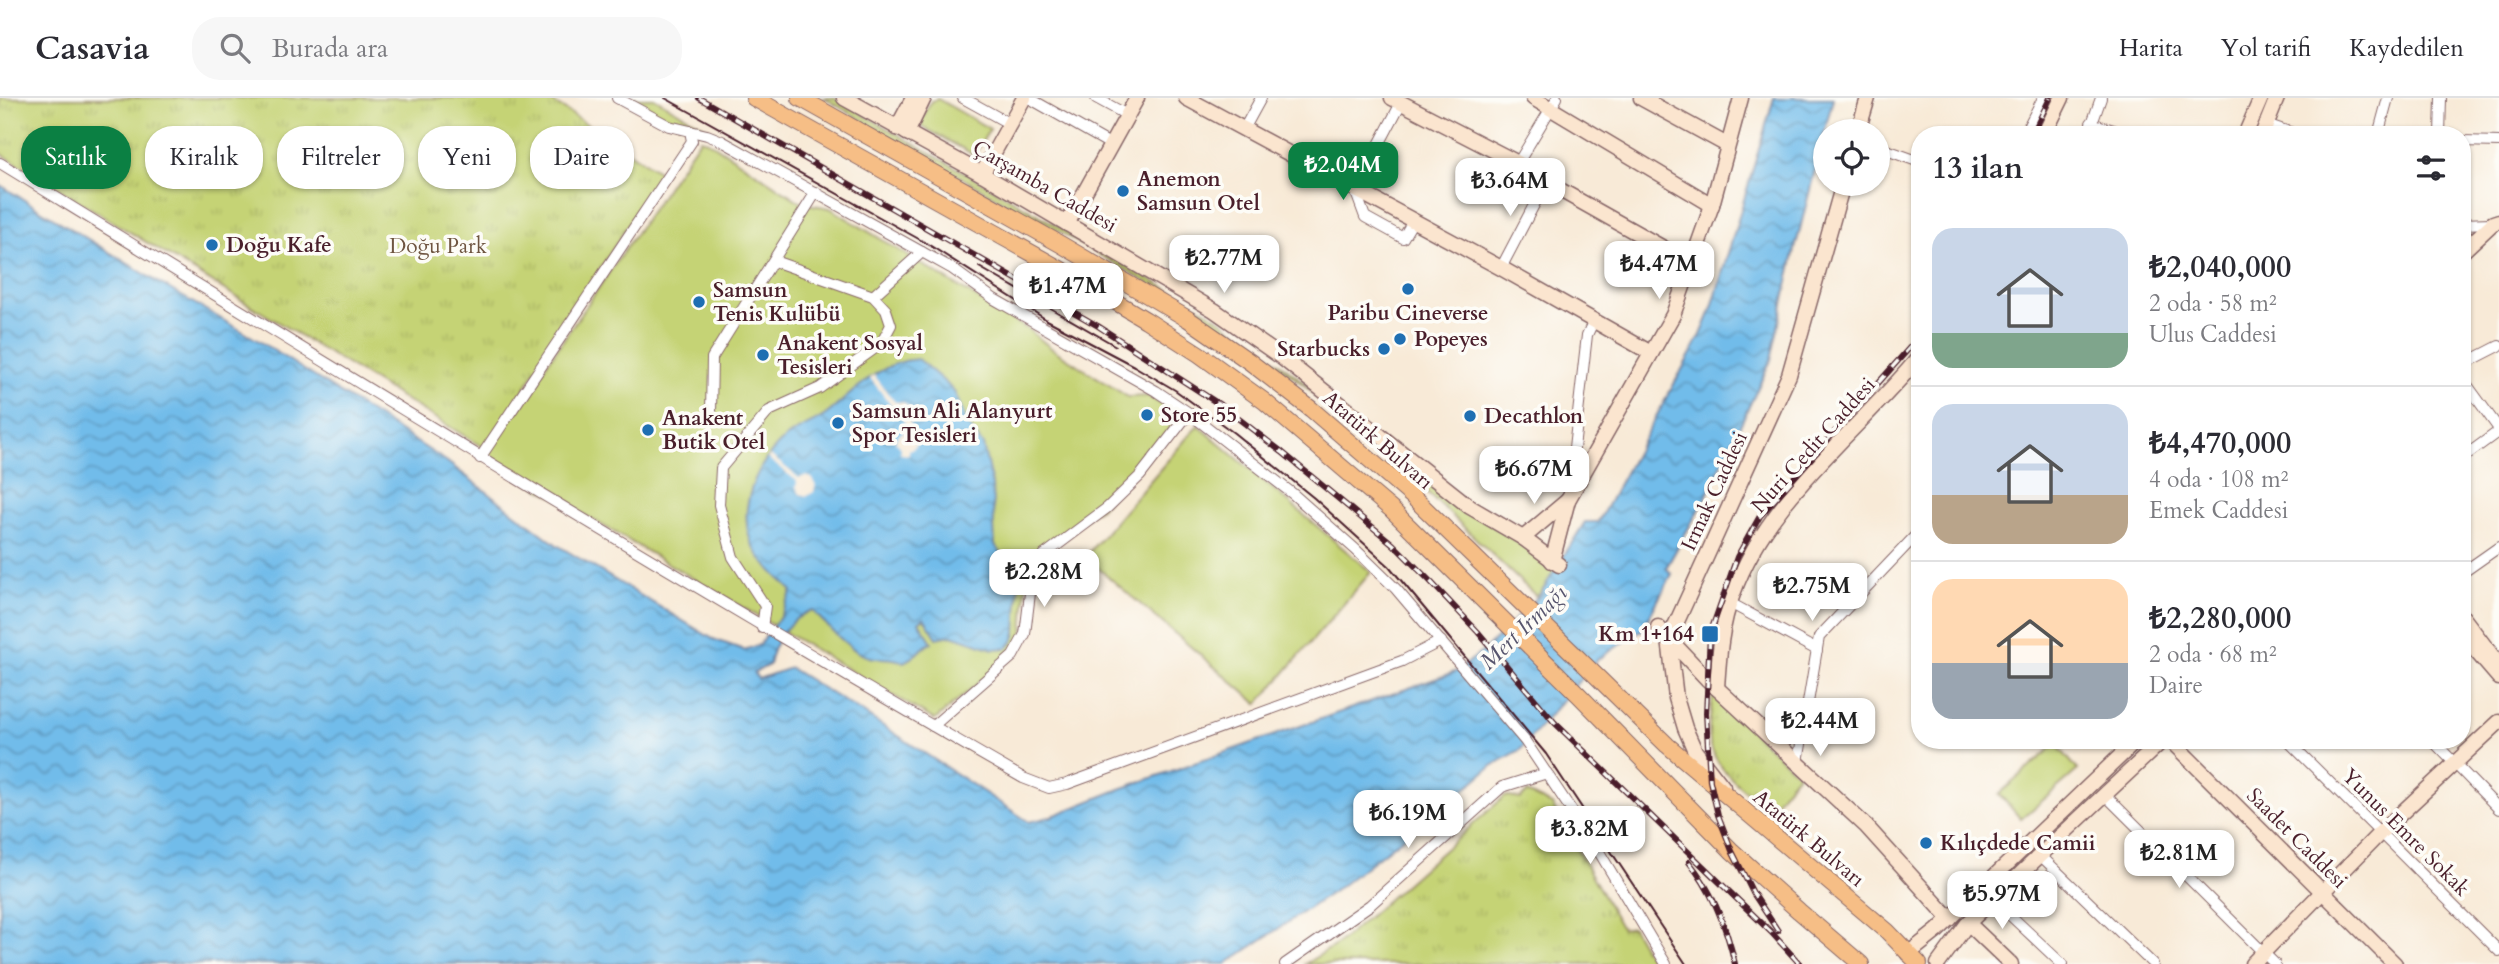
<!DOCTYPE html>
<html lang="tr">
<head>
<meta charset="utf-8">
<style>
  :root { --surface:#fff; --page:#f7f7f7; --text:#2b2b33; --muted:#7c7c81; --line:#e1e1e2; --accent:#0b8043 }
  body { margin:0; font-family:Cardo,serif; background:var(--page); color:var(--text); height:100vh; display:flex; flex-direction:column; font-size:26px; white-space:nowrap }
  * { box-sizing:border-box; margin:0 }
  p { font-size:23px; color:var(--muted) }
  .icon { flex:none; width:38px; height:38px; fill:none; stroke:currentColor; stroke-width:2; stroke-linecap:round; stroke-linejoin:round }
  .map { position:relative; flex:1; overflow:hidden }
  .panel { position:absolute; left:1911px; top:28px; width:560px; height:623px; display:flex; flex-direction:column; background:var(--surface); border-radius:28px; box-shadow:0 2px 5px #0004 }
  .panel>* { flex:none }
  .guide { position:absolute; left:21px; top:28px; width:665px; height:63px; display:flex; gap:14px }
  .tools { position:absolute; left:1813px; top:21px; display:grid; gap:14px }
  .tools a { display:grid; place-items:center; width:77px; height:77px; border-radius:50%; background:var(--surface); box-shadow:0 2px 5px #0004; font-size:35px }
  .price { position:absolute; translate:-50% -60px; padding:0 16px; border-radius:14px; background:#fff; color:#222; font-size:23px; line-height:46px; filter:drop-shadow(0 2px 4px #0008) }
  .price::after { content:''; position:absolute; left:50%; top:42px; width:21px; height:16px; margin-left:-10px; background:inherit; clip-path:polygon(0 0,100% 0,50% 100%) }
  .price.selected { background:var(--accent); color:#fff }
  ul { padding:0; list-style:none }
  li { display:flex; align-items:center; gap:21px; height:175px; padding:0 21px }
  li+li { border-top:2px solid var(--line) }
  li span { display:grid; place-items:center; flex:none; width:196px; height:140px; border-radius:21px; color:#555 }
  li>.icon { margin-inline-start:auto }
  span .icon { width:84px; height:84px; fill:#fffc; stroke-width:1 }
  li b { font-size:30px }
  h2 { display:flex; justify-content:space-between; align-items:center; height:84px; padding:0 21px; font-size:30px }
  .pill { padding:0 24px; border-radius:28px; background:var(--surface); box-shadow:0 2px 5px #0004; font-size:24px; line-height:63px }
  .pill.selected { background:var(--accent); color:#fff }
  header { display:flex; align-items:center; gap:42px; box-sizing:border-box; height:98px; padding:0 35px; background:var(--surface); border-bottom:2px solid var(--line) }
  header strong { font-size:33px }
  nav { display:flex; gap:38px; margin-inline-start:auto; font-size:24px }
  .search { width:490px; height:63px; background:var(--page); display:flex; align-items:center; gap:18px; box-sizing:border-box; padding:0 24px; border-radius:28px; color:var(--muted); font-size:26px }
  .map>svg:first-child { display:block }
</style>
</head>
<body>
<header>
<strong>Casavia</strong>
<div class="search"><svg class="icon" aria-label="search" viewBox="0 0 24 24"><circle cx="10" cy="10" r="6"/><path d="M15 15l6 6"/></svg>Burada ara</div>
<nav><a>Harita</a><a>Yol tarifi</a><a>Kaydedilen</a></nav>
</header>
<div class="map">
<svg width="2499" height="866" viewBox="0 0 2499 866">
  <defs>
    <pattern id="park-tufts" width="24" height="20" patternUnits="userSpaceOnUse" patternTransform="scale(1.75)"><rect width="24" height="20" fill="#c5d375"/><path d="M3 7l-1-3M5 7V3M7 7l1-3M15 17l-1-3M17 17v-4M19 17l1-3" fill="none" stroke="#abb565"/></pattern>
    <pattern id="water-waves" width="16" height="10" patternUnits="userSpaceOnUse" patternTransform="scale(1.75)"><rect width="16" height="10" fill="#71bcea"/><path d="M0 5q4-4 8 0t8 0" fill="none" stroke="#5f98be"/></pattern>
  </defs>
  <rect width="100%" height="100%" fill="#fdfcf7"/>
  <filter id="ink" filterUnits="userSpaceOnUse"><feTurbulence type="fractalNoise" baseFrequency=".0143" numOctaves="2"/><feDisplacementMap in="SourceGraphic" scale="14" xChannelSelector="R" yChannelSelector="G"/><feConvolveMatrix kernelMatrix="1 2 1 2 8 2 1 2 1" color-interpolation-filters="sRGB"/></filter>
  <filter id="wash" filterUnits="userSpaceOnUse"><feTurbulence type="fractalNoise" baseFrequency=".00686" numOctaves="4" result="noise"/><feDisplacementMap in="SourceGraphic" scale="28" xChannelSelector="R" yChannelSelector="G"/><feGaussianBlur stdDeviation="1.57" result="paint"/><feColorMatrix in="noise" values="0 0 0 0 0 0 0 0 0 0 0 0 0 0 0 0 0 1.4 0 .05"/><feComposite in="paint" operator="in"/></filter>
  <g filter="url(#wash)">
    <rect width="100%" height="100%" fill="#f8ead7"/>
    <g fill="#c5d375" stroke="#887950" stroke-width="2">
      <path d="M627,0H654L716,35L673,24Z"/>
      <path d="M824,0H834L1215,218L1294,276L1431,388L1558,470L1537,499C1457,424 1380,344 1292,278C1214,220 1127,173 1043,124L1027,117Z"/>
      <path d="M938,1L990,31L974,57L919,27L931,3Z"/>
      <path d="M700,41L708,43L802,105L830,110L1029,232L1051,250L1128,299L1148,298L1173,314L1168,337L1100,410L1040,452L1031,462L1027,472L1023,537L1013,555L935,622L484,358Z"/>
      <path d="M1198,327L1371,474L1258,606L1085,459Z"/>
      <path d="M2056,646L2078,672L2021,721L1999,696Z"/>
    </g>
    <g fill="url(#park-tufts)" stroke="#887950" stroke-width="2">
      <path d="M0,0H547L661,75L486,351L0,55Z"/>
      <path d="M1713,597L1798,676L1768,713C1750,696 1721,677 1712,652C1706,636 1711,614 1713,597Z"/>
      <path d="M1527,695L1552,707L1622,831L1632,829L1653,866H1305L1339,845L1505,698L1520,701Z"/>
    </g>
    <path fill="url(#water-waves)" stroke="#5e6e8a" stroke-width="2" d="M1774,0H1833L1795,151L1771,262L1707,397L1666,470L1672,476L1642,532L1598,561L1520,652L1492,668L1459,696L1337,791L1226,866H0V87L156,183L259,243L446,363L557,447L713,541L744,552L759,547L780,519L792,493C781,482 768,471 759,458C732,421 753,370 783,342C796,330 815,326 828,315C856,292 881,263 918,261L946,285L955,295L968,327L983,347L992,387L995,447L1018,476L1019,483L1016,535L1013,544L1007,550L993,551L952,537L937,540L924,520L919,524L932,544C921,550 914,561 903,564C891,558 881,562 869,559C850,554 826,526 812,512C789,521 773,543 769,567L754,574L758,581L790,570L868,618L1029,724L1050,719L1120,691L1455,574L1486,551L1540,496L1585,424H1598L1701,237L1711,213Z"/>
    <g fill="#f8ead7">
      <path d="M874,277L895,304H903L912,311L909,334L915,337L917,344L914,350L909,352V357L900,356L901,350L895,343L898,337L903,334L905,325L870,280Z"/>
      <path d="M770,357L799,380L805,378L812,380L816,386L814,394L807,398L800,396L796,389L797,383L767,360Z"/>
    </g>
  </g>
  <g filter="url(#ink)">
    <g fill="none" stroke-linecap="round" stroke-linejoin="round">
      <defs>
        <g id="street">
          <path d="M617,0L669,28L707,37L722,43L922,154L951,170L994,201L1156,293L1189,315L1293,396L1355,451L1396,491L1525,643L1598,752L1666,866"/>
          <path d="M963,0L1010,26"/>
          <path d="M1029,0L1110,46"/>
          <path d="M1096,0L1127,17"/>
          <path d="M1401,5L1355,92L1365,119L1403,140L1413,123"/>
          <path d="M2091,25L2129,37"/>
          <path d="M2266,26L2298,37"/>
          <path d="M1244,31L1261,0"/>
          <path d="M2024,37L2043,0"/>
          <path d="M2088,37L2101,0"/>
          <path d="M2378,37L2388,0"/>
          <path d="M2440,37L2441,0"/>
          <path d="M2462,43L2499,44"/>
          <path d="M1878,49L1920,64"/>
          <path d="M0,65C339,273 678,482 1023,680L1049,690L1067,686L1402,563L1441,543"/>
          <path d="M1518,65L1557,0"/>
          <path d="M2462,126L2492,125"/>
          <path d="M1501,170L1546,84"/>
          <path d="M873,198L922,154"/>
          <path d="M2462,267L2499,248"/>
          <path d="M2462,280L2499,331"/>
          <path d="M711,314L712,260L816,94"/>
          <path d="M480,360L692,43L690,33"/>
          <path d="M2462,360L2499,333"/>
          <path d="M1569,394L1587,237L1594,222"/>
          <path d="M2462,475L2499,449"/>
          <path d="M1730,505L1817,552"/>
          <path d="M762,530L765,508L733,459L719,407L721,370L769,313L820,290L881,246L891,227L886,212L873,198L774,163"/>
          <path d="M933,628L1013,558L1025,536L1033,471L1044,457L1107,410L1140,378L1189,315"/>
          <path d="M2287,642L2499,853"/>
          <path d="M2432,642L2499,711"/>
          <path d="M1798,664L1819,539L1920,433"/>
          <path d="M2105,697L2275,866"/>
          <path d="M2040,757L2153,866"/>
          <path d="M1993,801L2062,866"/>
          <path d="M1285,866L1370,807L1502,689L1547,675"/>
        </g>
        <g id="secondary">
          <path d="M844,0L982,76L1214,212L1281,259L1470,409L1523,440L1559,467"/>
          <path d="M1186,0L1501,170L1651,255"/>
          <path d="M1392,0L1518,65L1546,84L1690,165"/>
          <path d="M1533,0L1712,107"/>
          <path d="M1641,0L1727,47"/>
          <path d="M897,30L913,0"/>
          <path d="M1858,33L1868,0"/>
          <path d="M907,35L924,0"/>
          <path d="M2044,37L2062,0"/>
          <path d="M2245,37L2261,0"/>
          <path d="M2262,37L2277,0"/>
          <path d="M982,76L1024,0"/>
          <path d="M1067,126L1137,0"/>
          <path d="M2462,154L2493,125L2499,123"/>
          <path d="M1523,440L1568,402"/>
          <path d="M1552,463L1568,402L1673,217L1712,107L1741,0"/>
          <path d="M2462,518L2499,567"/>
          <path d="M1658,529L1707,581L1866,728L1950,821"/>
          <path d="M2462,537L2499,580"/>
          <path d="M1717,590C1719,558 1721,526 1733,496C1768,398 1856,336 1920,258"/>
          <path d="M2170,642L2395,866"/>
          <path d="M1723,689L1695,653L1685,630L1676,600L1669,541L1789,277L1843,86"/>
          <path d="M1968,825L2011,866"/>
          <path d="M1908,856L1937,833L2137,642"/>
          <path d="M1938,866L1968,825L2163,642"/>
          <path d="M2252,866L2380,735L2499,624"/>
        </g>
        <g id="primary">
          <path d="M754,0L1069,176L1146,222L1199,256L1264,303L1392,412L1579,597L1732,753L1799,813L1861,866"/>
          <path d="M800,0L1062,147L1188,221L1250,264L1311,311L1413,399L1667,647L1887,833L1919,866"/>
        </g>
      </defs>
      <use href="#street" stroke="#876667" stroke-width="12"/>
      <use href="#secondary" stroke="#876667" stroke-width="17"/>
      <use href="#primary" stroke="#876667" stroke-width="18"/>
      <use href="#street" stroke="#fff" stroke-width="10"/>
      <use href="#secondary" stroke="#fbe5cf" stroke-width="14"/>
      <use href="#primary" stroke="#f6be86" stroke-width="16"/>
      <g stroke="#4a1f2b" stroke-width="2">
        <path d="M665,0L926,145L1047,222L1134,268L1175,292L1234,335L1314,400L1389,468L1546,656L1686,866"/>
        <path d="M979,169L1116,248"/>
      </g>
      <defs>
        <g id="rail">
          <path d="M699,0L1098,228L1222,308L1282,354L1393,446L1430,483L1478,534L1555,625L1771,834L1800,866"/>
          <path d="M2032,37L2050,0"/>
          <path d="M1689,764C1712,792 1727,831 1735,866"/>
          <path d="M1778,833L1753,795L1732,753L1718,717L1710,683L1706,615L1710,536L1737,459L1760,418L1920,238"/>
        </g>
      </defs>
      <use href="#rail" stroke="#4a1f2b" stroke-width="6"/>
      <use href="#rail" stroke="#fdfcf7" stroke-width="3.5" stroke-dasharray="10" stroke-linecap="butt"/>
    </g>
  </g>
  <g fill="#1f6fb2" stroke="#fdfcf7" stroke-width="2.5">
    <circle cx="1123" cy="93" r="7"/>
    <circle cx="212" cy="147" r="7"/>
    <circle cx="1408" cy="191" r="7"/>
    <circle cx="699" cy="204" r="7"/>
    <circle cx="1400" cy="241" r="7"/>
    <circle cx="1384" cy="251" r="7"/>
    <circle cx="763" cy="257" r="7"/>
    <circle cx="1147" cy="317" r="7"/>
    <circle cx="1470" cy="318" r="7"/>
    <circle cx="838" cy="325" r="7"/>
    <circle cx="648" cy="332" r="7"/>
    <rect x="1701" y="527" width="18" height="18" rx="3.5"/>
    <circle cx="1926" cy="745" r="7"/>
  </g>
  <g text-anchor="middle" stroke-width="7" stroke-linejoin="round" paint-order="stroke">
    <g font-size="21" font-weight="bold" fill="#4a1f2b" stroke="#fdfcf7" text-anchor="start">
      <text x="1137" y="88">Anemon<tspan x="1137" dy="24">Samsun Otel</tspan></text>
      <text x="226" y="154">Doğu Kafe</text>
      <text x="713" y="199">Samsun<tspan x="713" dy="24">Tenis Kulübü</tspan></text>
      <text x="1408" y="222" text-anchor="middle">Paribu Cineverse</text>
      <text x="1414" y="248">Popeyes</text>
      <text x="777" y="252">Anakent Sosyal<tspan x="777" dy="24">Tesisleri</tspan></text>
      <text x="1370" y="258" text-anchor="end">Starbucks</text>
      <text x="852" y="320">Samsun Ali Alanyurt<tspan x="852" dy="24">Spor Tesisleri</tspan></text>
      <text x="1161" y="324">Store 55</text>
      <text x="1484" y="325">Decathlon</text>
      <text x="662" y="327">Anakent<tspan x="662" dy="24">Butik Otel</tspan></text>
      <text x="1694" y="543" text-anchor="end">Km 1+164</text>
      <text x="1940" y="752">Kılıçdede Camii</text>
    </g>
    <g font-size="21" fill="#4a1f2b" stroke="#fdfcf7">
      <text transform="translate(1045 88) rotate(30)" y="7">Çarşamba Caddesi</text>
      <text transform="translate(1378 342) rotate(41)" y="7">Atatürk Bulvarı</text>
      <text transform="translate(1813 347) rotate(-48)" y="7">Nuri Cedit Caddesi</text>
      <text transform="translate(1714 393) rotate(-65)" y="7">Irmak Caddesi</text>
      <text transform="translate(2406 734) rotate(45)" y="7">Yunus Emre Sokak</text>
      <text transform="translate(1809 740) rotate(40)" y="7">Atatürk Bulvarı</text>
      <text transform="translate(2297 740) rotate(45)" y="7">Saadet Caddesi</text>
    </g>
    <g font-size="21" fill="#6f5541" stroke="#fdfcf7">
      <text x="438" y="155">Doğu Park</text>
    </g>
    <g font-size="23" font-style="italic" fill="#58566e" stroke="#fdfcf7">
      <text transform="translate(1523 529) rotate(-44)" y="8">Mert Irmağı</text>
    </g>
  </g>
</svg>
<div class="tools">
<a><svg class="icon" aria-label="locate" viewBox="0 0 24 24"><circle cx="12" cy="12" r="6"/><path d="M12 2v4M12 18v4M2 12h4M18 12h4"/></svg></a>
</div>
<b class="price selected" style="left:1343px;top:104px">₺2.04M</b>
<b class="price" style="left:1510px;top:120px">₺3.64M</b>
<b class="price" style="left:1224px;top:197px">₺2.77M</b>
<b class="price" style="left:1659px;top:203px">₺4.47M</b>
<b class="price" style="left:1068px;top:225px">₺1.47M</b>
<b class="price" style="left:1534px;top:408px">₺6.67M</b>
<b class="price" style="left:1044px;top:511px">₺2.28M</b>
<b class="price" style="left:1812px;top:525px">₺2.75M</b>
<b class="price" style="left:1820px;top:660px">₺2.44M</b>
<b class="price" style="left:1408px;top:752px">₺6.19M</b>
<b class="price" style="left:1590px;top:768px">₺3.82M</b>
<b class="price" style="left:2179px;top:792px">₺2.81M</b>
<b class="price" style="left:2002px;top:833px">₺5.97M</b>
<div class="guide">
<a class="pill selected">Satılık</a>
<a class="pill">Kiralık</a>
<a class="pill">Filtreler</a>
<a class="pill">Yeni</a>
<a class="pill">Daire</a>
</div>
<section class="panel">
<h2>13 ilan<svg class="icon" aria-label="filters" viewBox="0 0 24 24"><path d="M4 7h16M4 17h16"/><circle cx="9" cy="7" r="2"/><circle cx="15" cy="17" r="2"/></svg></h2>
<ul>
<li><span style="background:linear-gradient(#c9d6e8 75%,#7fa58c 0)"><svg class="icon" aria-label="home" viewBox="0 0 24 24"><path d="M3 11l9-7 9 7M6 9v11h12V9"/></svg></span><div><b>₺2,040,000</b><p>2 oda · 58 m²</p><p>Ulus Caddesi</p></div></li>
<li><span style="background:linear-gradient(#c9d6e8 65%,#b9a48a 0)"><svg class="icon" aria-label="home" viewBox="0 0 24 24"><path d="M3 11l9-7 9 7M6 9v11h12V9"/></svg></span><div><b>₺4,470,000</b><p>4 oda · 108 m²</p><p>Emek Caddesi</p></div></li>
<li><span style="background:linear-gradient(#ffd9b3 60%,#9aa5b1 0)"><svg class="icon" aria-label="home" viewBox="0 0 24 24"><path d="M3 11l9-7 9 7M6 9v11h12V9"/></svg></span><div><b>₺2,280,000</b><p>2 oda · 68 m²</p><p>Daire</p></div></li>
</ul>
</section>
</div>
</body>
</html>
